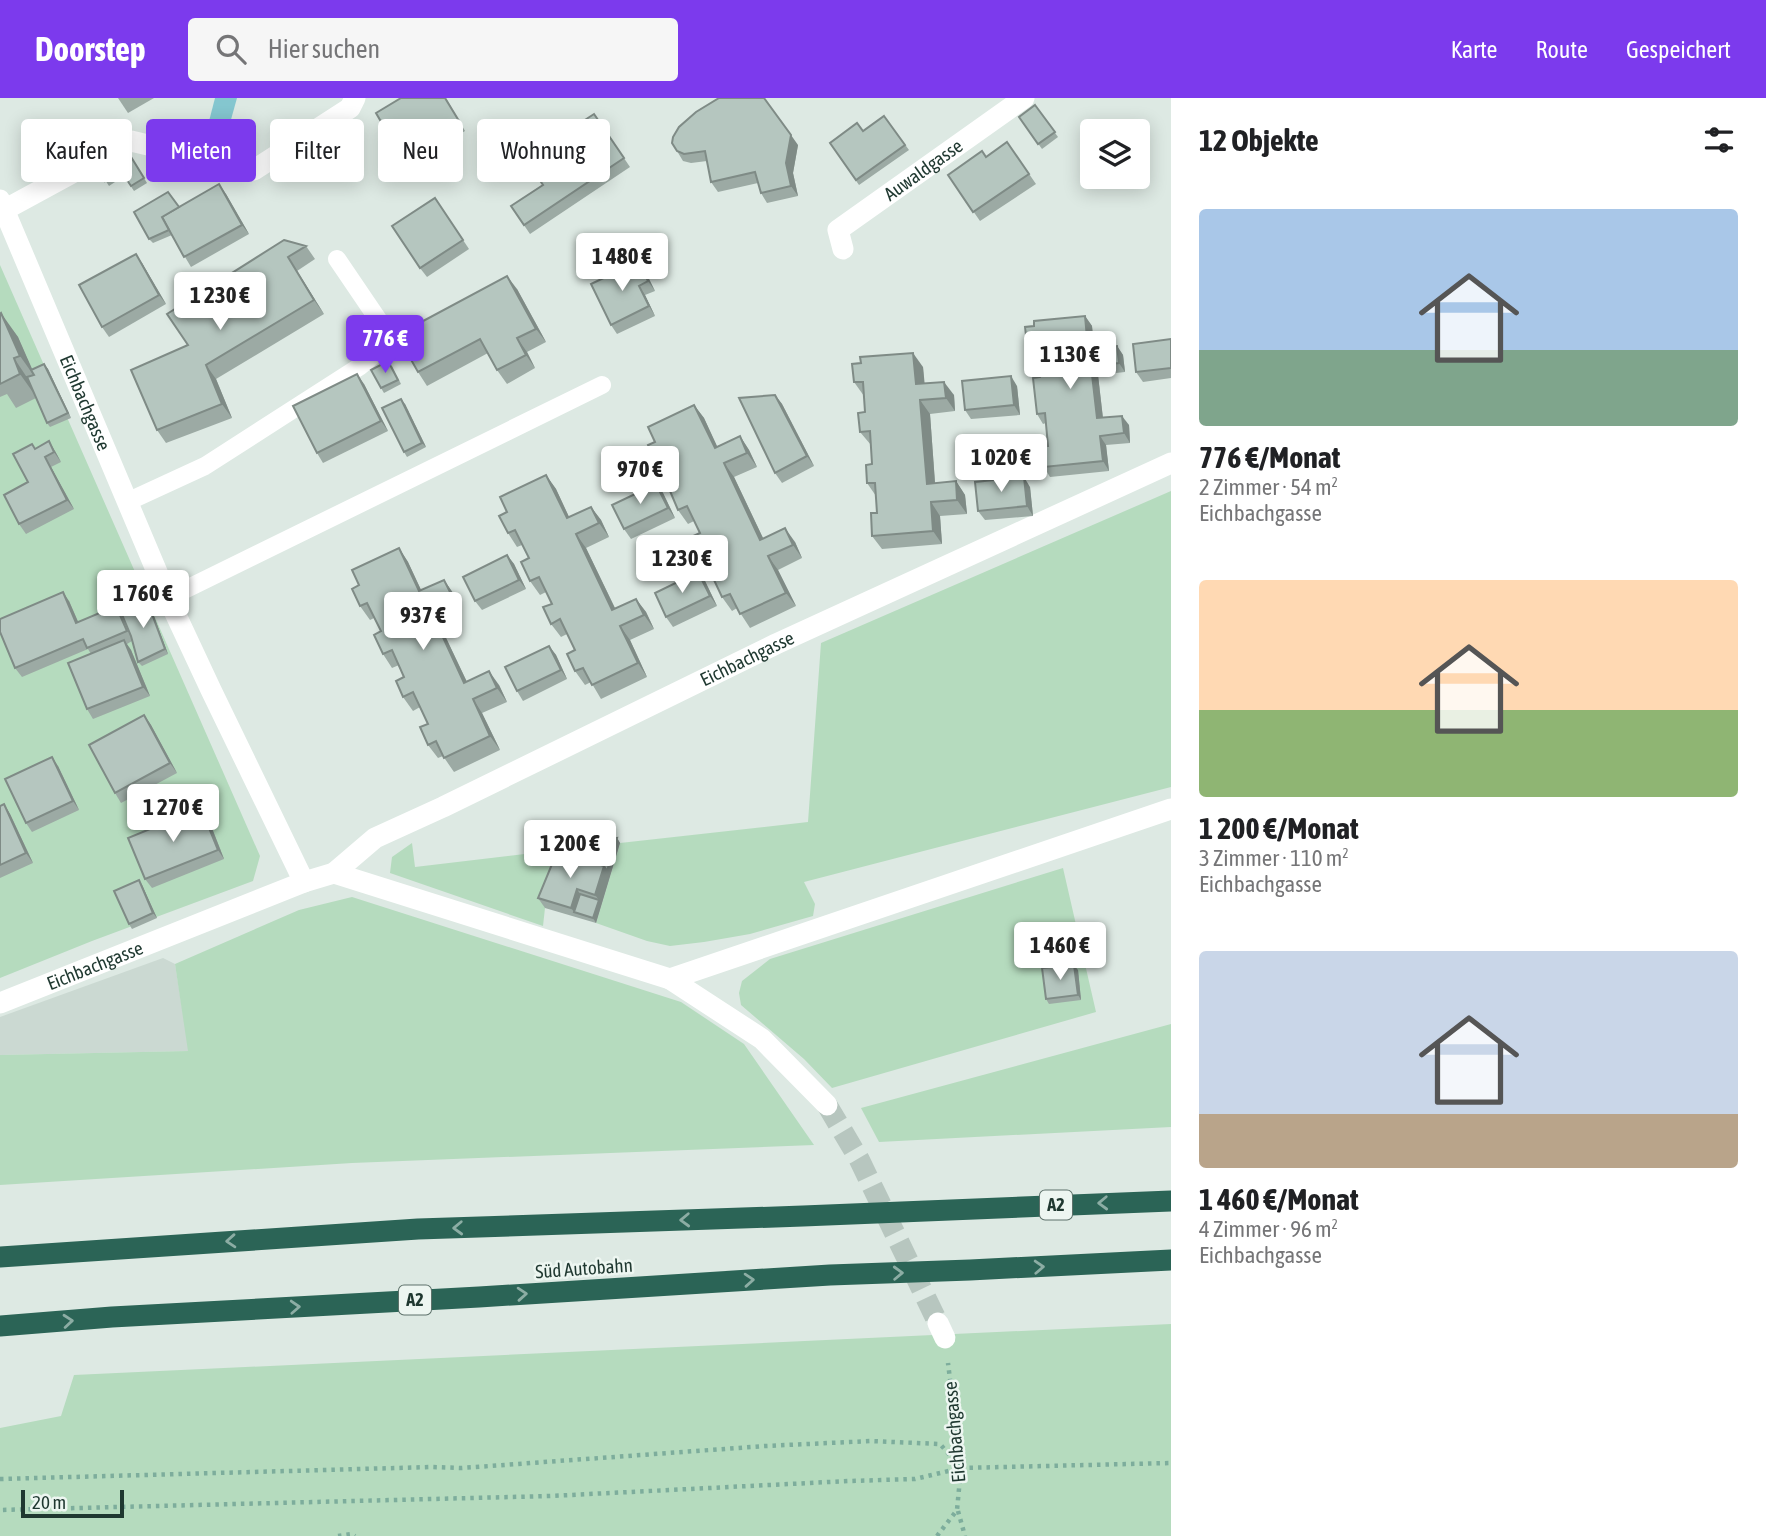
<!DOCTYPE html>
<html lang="de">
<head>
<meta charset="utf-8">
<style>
  :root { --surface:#fff; --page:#f6f6f6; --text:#202124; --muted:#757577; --accent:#7c3aed }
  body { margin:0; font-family:"Asap Condensed",sans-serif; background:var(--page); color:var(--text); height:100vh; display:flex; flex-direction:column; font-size:26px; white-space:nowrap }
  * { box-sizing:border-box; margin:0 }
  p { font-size:23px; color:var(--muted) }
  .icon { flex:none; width:38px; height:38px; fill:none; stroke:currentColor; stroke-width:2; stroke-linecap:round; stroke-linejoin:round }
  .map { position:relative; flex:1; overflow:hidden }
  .details { display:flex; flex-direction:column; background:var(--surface); width:595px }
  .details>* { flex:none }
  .guide { position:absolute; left:21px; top:21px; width:665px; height:63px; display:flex; gap:14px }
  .controls { position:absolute; left:1080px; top:21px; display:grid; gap:14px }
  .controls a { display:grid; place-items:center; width:70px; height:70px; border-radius:7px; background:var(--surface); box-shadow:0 4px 18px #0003; font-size:35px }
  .scale { position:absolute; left:21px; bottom:18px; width:103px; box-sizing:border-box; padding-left:7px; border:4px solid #1f3830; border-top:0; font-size:19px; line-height:24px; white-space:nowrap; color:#1f3830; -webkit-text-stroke:5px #edf6f1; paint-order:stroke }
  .price { position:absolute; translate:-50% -60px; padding:0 16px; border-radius:7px; background:#fff; color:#222; font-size:23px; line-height:46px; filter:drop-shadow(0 2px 4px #0008) }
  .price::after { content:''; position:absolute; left:50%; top:42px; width:21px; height:16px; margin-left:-10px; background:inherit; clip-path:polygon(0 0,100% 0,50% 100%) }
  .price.selected { background:var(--accent); color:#fff }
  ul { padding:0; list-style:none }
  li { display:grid; align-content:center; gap:14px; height:371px; padding:0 28px }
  li span { display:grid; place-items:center; height:217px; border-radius:7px; color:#555 }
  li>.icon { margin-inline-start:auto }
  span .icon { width:126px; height:126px; fill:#fffc; stroke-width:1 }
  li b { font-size:30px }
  h2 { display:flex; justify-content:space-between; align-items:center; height:84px; padding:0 28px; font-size:30px }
  .pill { padding:0 24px; border-radius:7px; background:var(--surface); box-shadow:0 4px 18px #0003; font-size:24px; line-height:63px }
  .pill.selected { background:var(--accent); color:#fff }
  header { display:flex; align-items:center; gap:42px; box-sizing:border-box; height:98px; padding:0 35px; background:var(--accent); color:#fff }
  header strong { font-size:33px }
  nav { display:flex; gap:38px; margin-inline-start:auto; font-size:24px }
  .search { width:490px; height:63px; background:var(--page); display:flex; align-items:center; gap:18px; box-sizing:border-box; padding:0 24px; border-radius:7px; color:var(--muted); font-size:26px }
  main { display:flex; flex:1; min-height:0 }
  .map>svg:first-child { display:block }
</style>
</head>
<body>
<header>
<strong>Doorstep</strong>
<div class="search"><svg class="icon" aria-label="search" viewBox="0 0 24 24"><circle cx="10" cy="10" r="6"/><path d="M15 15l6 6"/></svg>Hier suchen</div>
<nav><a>Karte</a><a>Route</a><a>Gespeichert</a></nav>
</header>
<main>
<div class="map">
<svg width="1171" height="1438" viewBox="0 0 1171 1438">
  <rect width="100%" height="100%" fill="#dde9e3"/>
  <path fill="#cbd9d2" d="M163,860L175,866L189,953L0,957V919Z"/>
  <g fill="#b5dbbe">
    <path d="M0,167L260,758L253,783L92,843L0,880Z"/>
    <path d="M1171,393V689L804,784L815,806L813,818L750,836L704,844L670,848L647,843L596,825L620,745L808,724L821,545Z"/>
    <path d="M412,745L415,769L566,751L545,810L543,828L390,775L392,759Z"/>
    <path d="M1063,770L1096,914L832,990L804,961L741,907L739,895L742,883L770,861Z"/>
    <path d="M352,799L681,904L744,946L814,1047L352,1065L0,1087V957L188,953L175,866L299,812Z"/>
    <path d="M1171,926V1029L879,1044L861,1010Z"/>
    <path d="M1171,1226V1438H0V1330L61,1318L74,1277Z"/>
  </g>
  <path fill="#84c6cf" d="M215,0H237L227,36L207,31Z"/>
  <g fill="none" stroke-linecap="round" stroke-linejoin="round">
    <path stroke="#b7c6bf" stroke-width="21" stroke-dasharray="21 10" stroke-linecap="butt" d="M827,1007L859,1061L938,1225"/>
    <g stroke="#7dad9c" stroke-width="4.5" stroke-dasharray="3.5 5" stroke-linecap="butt">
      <path d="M961,1370L1171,1365"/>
      <path d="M0,1381L432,1369L462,1370L765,1348L871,1343L940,1346L961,1370L915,1381L849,1383L550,1398L0,1412"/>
      <path d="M958,1413L965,1438"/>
      <path d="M338,1438L352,1436L355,1438"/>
      <path d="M937,1438L957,1412L961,1370L948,1265"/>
    </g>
    <g stroke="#fff" stroke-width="18">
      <path d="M127,404L205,368L359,269L392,242L337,161"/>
      <path d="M168,500L602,287"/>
    </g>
    <g stroke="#fff" stroke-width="21">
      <path id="s1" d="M0,102L168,500L211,592L304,784"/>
      <path d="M4,112L131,43L254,72L350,10L355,0"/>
      <path id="s2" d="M843,151L838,132L1024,0"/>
      <path id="s3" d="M334,775L375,740L443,709L776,546L1171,365"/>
      <path d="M670,881L1171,711"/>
      <path id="s4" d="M0,905L304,784L334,775L670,881L762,941L827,1007"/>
      <path d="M938,1225L945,1240"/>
    </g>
    <g stroke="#2b6456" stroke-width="21">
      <path d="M0,1159L418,1131L803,1118L1171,1103"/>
      <path d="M0,1228L112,1219L479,1199L830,1177L970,1172L1171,1162"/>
    </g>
  </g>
  <g fill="#9caaa4">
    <path d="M118,0H154L128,15Z"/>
    <path d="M446,0L465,33L408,67L401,58Z"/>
    <path d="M1035,7L1058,39L1042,51L1019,19Z"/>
    <path d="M594,16L630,69L530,136L511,108L543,87L579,50Z"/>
    <path d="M884,18L909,52L859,87L830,45L863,33Z"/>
    <path d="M1007,44L1036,86L980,123L948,77L986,59Z"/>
    <path d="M798,47L793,75L798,98L767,105L761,95L758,85L718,94L711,84L707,63L691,65L683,63L677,53Z"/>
    <path d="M128,54L147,85L134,93L124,78L109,88L98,71Z"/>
    <path d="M226,96L249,136L191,169L172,137L153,145L149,141L179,109Z"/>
    <path d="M435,100L469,151L427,179L420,170Z"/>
    <path d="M306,148L315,161L297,173L324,216L216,281L232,320L166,345L157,332L188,247L167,216Z"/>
    <path d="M639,163L645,173L655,193L645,197L655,218L617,236L611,227Z"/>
    <path d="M142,165L166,206L109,239L102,229Z"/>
    <path d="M517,191L546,244L527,254L535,270L507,286L497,272L488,255L427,288L418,274Z"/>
    <path d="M0,216L18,239L32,272L44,266L48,271L71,320L50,329L47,325L36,300L16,310L7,296L0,299Z"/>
    <path d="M1085,218L1092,228L1094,250L1117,248L1123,257L1125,274L1098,277L1103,320L1129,327L1130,345L1106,347L1109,373L1050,379L1044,369L1048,348L1046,325L1043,326L1037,316L1040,279L1038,255L1034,256L1027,246L1034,228Z"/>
    <path d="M1171,241V280L1143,284L1136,274Z"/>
    <path d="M392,268L401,286L384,295L381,290Z"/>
    <path d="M923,269L924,285L954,297L955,313L930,316L935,385L956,383L965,397L967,416L940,418L942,446L882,451L872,438L877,415L876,398L867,385L872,366L871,347L860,334L865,314L864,298L854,284Z"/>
    <path d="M364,286L388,333L323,365L317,355Z"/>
    <path d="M1017,288L1020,317L971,321L965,312Z"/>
    <path d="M775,297L782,306L814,368L782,385L775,375Z"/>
    <path d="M405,306L426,349L407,359L404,354Z"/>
    <path d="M694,307L704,320L717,349L740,338L749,352L757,369L734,379L763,440L795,444L802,460L778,472L796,508L750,530L737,510L732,513L722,499V478L716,466L709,469L699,456L700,435L694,423L688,426L678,412L677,390L670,376L666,378L656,364L655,344Z"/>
    <path d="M35,350L55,353L61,364L51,369L74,411L26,436L19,426Z"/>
    <path d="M546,377L556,391L569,419L591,409L601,422L609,439L586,450L615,510L636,501L646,514L654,531L630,542L647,579L601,601L591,584L585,587L575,573V552L567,536L561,539L551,526L552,506L546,494L540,497L530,483L529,460L522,447L517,449L508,435L507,414Z"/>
    <path d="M656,386L663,395L675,420L631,441L624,431Z"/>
    <path d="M1030,389L1033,418L985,422L978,413Z"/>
    <path d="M399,450L408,464L421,492L444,482L453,495L461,512L438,523L467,584L499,587L507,604L482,615L500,652L454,674L443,658L438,660L428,647V626L420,609L413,613L403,599L404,579L399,567L392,570L383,556L381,533L374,520L370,522L360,508L359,487Z"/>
    <path d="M507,457L514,466L526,491L482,512L475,503Z"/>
    <path d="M705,483L717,508L673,529L666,519Z"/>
    <path d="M69,503L78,524L149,505L168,556L142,568L138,564L132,543L127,546L131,552L150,598L93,621L87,611L91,556L88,551L22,579L15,570Z"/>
    <path d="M549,548L556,557L567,581L523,603L517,593Z"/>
    <path d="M144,617L151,627L177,675L121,705L115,695Z"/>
    <path d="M58,668L79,712L32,734L26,725Z"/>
    <path d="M4,706L10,716L33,765L0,780V708Z"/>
    <path d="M201,710L208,720L224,761L152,790L145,781Z"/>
    <path d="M617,740L620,745L596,825L545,810L538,800L561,755Z"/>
    <path d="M139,782L142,787L157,820L132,831L129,826Z"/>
    <path d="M1078,872L1081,902L1049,906L1046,901Z"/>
  </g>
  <g fill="#7f8b86">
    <path d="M791,37L798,47L793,75L798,98L791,88L786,65Z"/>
    <path d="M219,86L226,96L249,136L242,127Z"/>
    <path d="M136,156L142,165L166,206L159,197Z"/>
    <path d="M288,159L297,173L324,216L314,202Z"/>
    <path d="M639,163L645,173L655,193L648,183Z"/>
    <path d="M507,178L517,191L546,244L536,231Z"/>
    <path d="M639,188L645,197L655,218L649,208Z"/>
    <path d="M1,215L18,239L37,282L20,258Z"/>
    <path d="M1085,218L1092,228L1095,261L1088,251Z"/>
    <path d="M517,240L527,254L535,270L526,257Z"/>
    <path d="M1117,248L1123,257L1125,274L1119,265Z"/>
    <path d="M913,255L923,269L926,299L916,286Z"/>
    <path d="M14,260L30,284L37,300L20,276Z"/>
    <path d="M44,266L48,271L71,320L68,315Z"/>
    <path d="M206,267L216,281L232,320L222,306Z"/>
    <path d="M1091,268L1098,277L1104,330L1097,320Z"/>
    <path d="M357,276L364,286L388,333L381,323Z"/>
    <path d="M1011,278L1017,288L1020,317L1014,307Z"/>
    <path d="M944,284L954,297L955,313L946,300Z"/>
    <path d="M775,297L782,306L814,368L807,358Z"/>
    <path d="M401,301L405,306L426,349L422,345Z"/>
    <path d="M920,302L930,316L936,399L927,386Z"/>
    <path d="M694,307L704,320L724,363L715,350Z"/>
    <path d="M1122,318L1129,327L1130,345L1124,335Z"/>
    <path d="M740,338L749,352L757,369L747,355Z"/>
    <path d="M1100,338L1106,347L1109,373L1103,363Z"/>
    <path d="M49,343L55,353L61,364L54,354Z"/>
    <path d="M45,359L51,369L74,411L67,402Z"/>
    <path d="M724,365L734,379L770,455L760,442Z"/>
    <path d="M546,377L556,391L576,434L567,420Z"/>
    <path d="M1024,379L1030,389L1033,418L1027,408Z"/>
    <path d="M956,383L965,397L967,416L957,402Z"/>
    <path d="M656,386L663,395L675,420L668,410Z"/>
    <path d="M931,404L940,418L942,446L933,433Z"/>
    <path d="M591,409L601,422L609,439L599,425Z"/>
    <path d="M785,430L795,444L802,460L793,447Z"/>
    <path d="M576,436L586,450L622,525L612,512Z"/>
    <path d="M399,450L408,464L428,507L419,493Z"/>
    <path d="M507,457L514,466L526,491L519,482Z"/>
    <path d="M768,458L778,472L796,508L786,495Z"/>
    <path d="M698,474L705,483L717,508L710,498Z"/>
    <path d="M444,482L453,495L461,512L452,498Z"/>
    <path d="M63,494L69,503L83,535L76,525Z"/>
    <path d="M146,500L149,505L168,556L165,551Z"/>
    <path d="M636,501L646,514L654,531L644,517Z"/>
    <path d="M429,509L438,523L474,599L464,585Z"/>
    <path d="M620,528L630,542L647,579L638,565Z"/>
    <path d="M124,542L131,552L150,598L143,589Z"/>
    <path d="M549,548L556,557L567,581L561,572Z"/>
    <path d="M489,573L499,587L507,604L497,590Z"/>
    <path d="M473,601L482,615L500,652L490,638Z"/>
    <path d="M144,617L151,627L177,675L170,665Z"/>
    <path d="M52,659L58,668L79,712L73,703Z"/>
    <path d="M4,706L10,716L33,765L26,755Z"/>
    <path d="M201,710L208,720L224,761L218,752Z"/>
    <path d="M617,740L620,745L596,825L593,820L599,802L595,797L604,768Z"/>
    <path d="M139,782L142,787L157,820L153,815Z"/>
    <path d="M577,791L583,801L574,814L571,810Z"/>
    <path d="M1074,867L1078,872L1081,902L1078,897Z"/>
  </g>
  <g fill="#b5c6bf" stroke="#7f8b86" stroke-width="2">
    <path d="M401,0H445L459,23L401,58L376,15Z"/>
    <path d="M719,0H764L791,37L786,65L791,88L761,95L755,74L711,84L705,53L684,56L677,53L672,45L673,39L679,29L696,14Z"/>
    <path d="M1035,7L1055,34L1038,46L1019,19Z"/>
    <path d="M594,16L624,60L524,127L511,108L543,87L537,78L579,50L568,33Z"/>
    <path d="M884,18L905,47L856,82L830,45L857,25L863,33Z"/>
    <path d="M1007,44L1029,76L973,114L948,77L982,53L986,59Z"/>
    <path d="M128,54L144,80L131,88L121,73L105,83L98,71Z"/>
    <path d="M219,86L242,127L184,159L162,119Z"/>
    <path d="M168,94L179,109L162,119L169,132L149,141L134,114Z"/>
    <path d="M435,100L463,142L420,170L392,128Z"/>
    <path d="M284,142L306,148L288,159L314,202L206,267L222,306L157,332L131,272L188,247L167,216Z"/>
    <path d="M136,156L159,197L102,229L79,187Z"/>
    <path d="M639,163L648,183L639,188L649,208L611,227L591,186Z"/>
    <path d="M507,178L536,231L517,240L526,257L497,272L480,241L418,274L397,237Z"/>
    <path d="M1,215L20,258L14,260L20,276L0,286V216Z"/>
    <path d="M1085,218L1088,251L1117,248L1119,265L1091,268L1097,320L1122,318L1124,335L1100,338L1103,363L1044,369L1042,348H1048L1045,315L1037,316L1033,280L1040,279L1037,245L1027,246L1025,229L1034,228V223Z"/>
    <path d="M1171,241V270L1136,274L1133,246Z"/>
    <path d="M913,255L916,286L944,284L946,300L920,302L927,386L956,383L957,402L931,404L933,433L872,438L871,415H877L875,385H867L866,367L872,366L870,333L860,334L858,315L865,314L863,284H854L852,266L861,265L860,259Z"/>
    <path d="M388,263L398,282L381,290L371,272Z"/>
    <path d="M44,266L68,315L47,325L27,279L34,277L31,272Z"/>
    <path d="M357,276L381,323L317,355L293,308Z"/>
    <path d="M1011,278L1014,307L965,312L962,283Z"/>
    <path d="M775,297L807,358L775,375L739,300Z"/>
    <path d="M401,301L422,345L404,354L382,310Z"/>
    <path d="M694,307L715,350L740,338L747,355L724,365L760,442L785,430L793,447L768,458L786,495L740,516L730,496L722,499L714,482L722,478L709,451L699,456L691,439L700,435L687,408L678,412L670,393L677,390L663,361L656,364L648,347L655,344L648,329Z"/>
    <path d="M49,343L54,354L45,359L67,402L19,426L4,397L28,384L13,356L32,346L35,351Z"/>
    <path d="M546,377L567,420L591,409L599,425L576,436L612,512L636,501L644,517L620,528L638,565L592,587L583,570L575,573L567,556L575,552L560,521L551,526L543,509L552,506L539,479L530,483L521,464L529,460L515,432L508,435L499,418L507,414L500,399Z"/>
    <path d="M1024,379L1027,408L978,413L975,384Z"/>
    <path d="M656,386L668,410L624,431L612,407Z"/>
    <path d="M399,450L419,493L444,482L452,498L429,509L464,585L489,573L497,590L473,601L490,638L444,660L436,643L428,647L420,629L428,626L413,594L403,599L396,583L404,579L392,552L383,556L374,537L381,533L367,505L360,508L352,491L359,487L352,472Z"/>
    <path d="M507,457L519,482L475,503L463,479Z"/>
    <path d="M698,474L710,498L666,519L655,495Z"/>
    <path d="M63,494L76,525L116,508L127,533L87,550L83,541L15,570L0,534V521Z"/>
    <path d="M146,500L165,551L138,564L131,538L120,512Z"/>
    <path d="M124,542L143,589L87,611L68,565Z"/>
    <path d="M549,548L561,572L517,593L505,569Z"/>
    <path d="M144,617L170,665L115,695L89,647Z"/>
    <path d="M52,659L73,703L26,725L5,681Z"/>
    <path d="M4,706L26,755L0,767V708Z"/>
    <path d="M201,710L218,752L145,781L128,740Z"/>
    <path d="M617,740L607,773L604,768L561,755L563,746Z"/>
    <path d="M557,754L604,768L595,797L577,791L571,810L538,800Z"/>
    <path d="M139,782L153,815L129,826L114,793Z"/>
    <path d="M580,796L599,802L593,820L574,814Z"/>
    <path d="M1074,867L1078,897L1046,901L1042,870Z"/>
  </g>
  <defs><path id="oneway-chevron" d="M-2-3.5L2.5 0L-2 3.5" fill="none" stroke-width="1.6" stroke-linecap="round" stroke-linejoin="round" transform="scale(1.75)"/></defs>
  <g stroke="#8cada4">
    <use href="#oneway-chevron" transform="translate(1103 1105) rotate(178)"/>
    <use href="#oneway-chevron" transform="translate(685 1122) rotate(178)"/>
    <use href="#oneway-chevron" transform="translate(458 1130) rotate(178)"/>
    <use href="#oneway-chevron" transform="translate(231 1143) rotate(176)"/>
    <use href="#oneway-chevron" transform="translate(1039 1169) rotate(-3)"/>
    <use href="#oneway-chevron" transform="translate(898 1175) rotate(-2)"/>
    <use href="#oneway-chevron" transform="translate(749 1182) rotate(-4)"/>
    <use href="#oneway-chevron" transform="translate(522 1196) rotate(-4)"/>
    <use href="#oneway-chevron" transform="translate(295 1209) rotate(-3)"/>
    <use href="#oneway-chevron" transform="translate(68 1223) rotate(-5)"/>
  </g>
  <g text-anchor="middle" stroke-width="5" stroke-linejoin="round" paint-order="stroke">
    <g fill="#edf6f1" stroke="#5d716a" stroke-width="2">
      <rect x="1040" y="1092.5" width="32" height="29" rx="5"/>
      <rect x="399" y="1187.5" width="32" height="29" rx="5"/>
    </g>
    <g font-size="18" font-weight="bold" fill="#1f3830">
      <text x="1056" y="1113">A2</text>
      <text x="415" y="1208">A2</text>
    </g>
    <g font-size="19" fill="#1f3830" stroke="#edf6f1">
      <text dy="7" stroke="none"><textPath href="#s2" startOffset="124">Auwaldgasse</textPath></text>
      <text dy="7" stroke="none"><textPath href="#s1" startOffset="220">Eichbachgasse</textPath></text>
      <text dy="7" stroke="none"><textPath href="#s3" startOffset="467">Eichbachgasse</textPath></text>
      <text dy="7" stroke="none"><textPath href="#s4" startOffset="102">Eichbachgasse</textPath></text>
      <text transform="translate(584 1170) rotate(-4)" y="7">Süd Autobahn</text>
      <text transform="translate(954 1334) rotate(-95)" y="7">Eichbachgasse</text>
    </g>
  </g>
</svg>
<div class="controls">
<a><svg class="icon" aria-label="layers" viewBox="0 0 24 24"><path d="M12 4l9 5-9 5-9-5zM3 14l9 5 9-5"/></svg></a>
</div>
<div class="scale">20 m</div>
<b class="price" style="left:622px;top:195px">1 480 €</b>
<b class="price" style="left:220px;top:234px">1 230 €</b>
<b class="price selected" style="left:385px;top:277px">776 €</b>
<b class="price" style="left:1070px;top:293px">1 130 €</b>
<b class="price" style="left:1001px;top:396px">1 020 €</b>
<b class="price" style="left:640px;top:408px">970 €</b>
<b class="price" style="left:682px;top:497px">1 230 €</b>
<b class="price" style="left:143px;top:532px">1 760 €</b>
<b class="price" style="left:423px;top:554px">937 €</b>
<b class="price" style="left:173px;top:746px">1 270 €</b>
<b class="price" style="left:570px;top:782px">1 200 €</b>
<b class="price" style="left:1060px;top:884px">1 460 €</b>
<div class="guide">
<a class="pill">Kaufen</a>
<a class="pill selected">Mieten</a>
<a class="pill">Filter</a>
<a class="pill">Neu</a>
<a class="pill">Wohnung</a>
</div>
</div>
<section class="details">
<h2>12 Objekte<svg class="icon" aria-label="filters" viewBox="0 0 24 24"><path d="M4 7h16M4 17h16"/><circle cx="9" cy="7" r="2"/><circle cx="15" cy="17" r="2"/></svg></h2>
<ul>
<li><span style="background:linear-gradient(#a9c7e8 65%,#7fa58c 0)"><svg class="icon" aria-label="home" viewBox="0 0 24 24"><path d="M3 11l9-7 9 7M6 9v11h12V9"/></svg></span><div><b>776 €/Monat</b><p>2 Zimmer · 54 m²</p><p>Eichbachgasse</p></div></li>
<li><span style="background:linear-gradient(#ffd9b3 60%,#8fb573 0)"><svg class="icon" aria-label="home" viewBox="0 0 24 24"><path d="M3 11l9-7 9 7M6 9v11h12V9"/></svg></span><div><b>1 200 €/Monat</b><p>3 Zimmer · 110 m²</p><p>Eichbachgasse</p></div></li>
<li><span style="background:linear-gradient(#c9d6e8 75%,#b9a48a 0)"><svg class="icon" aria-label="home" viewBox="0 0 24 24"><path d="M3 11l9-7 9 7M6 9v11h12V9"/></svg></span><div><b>1 460 €/Monat</b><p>4 Zimmer · 96 m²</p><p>Eichbachgasse</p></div></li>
</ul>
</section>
</main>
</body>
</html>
